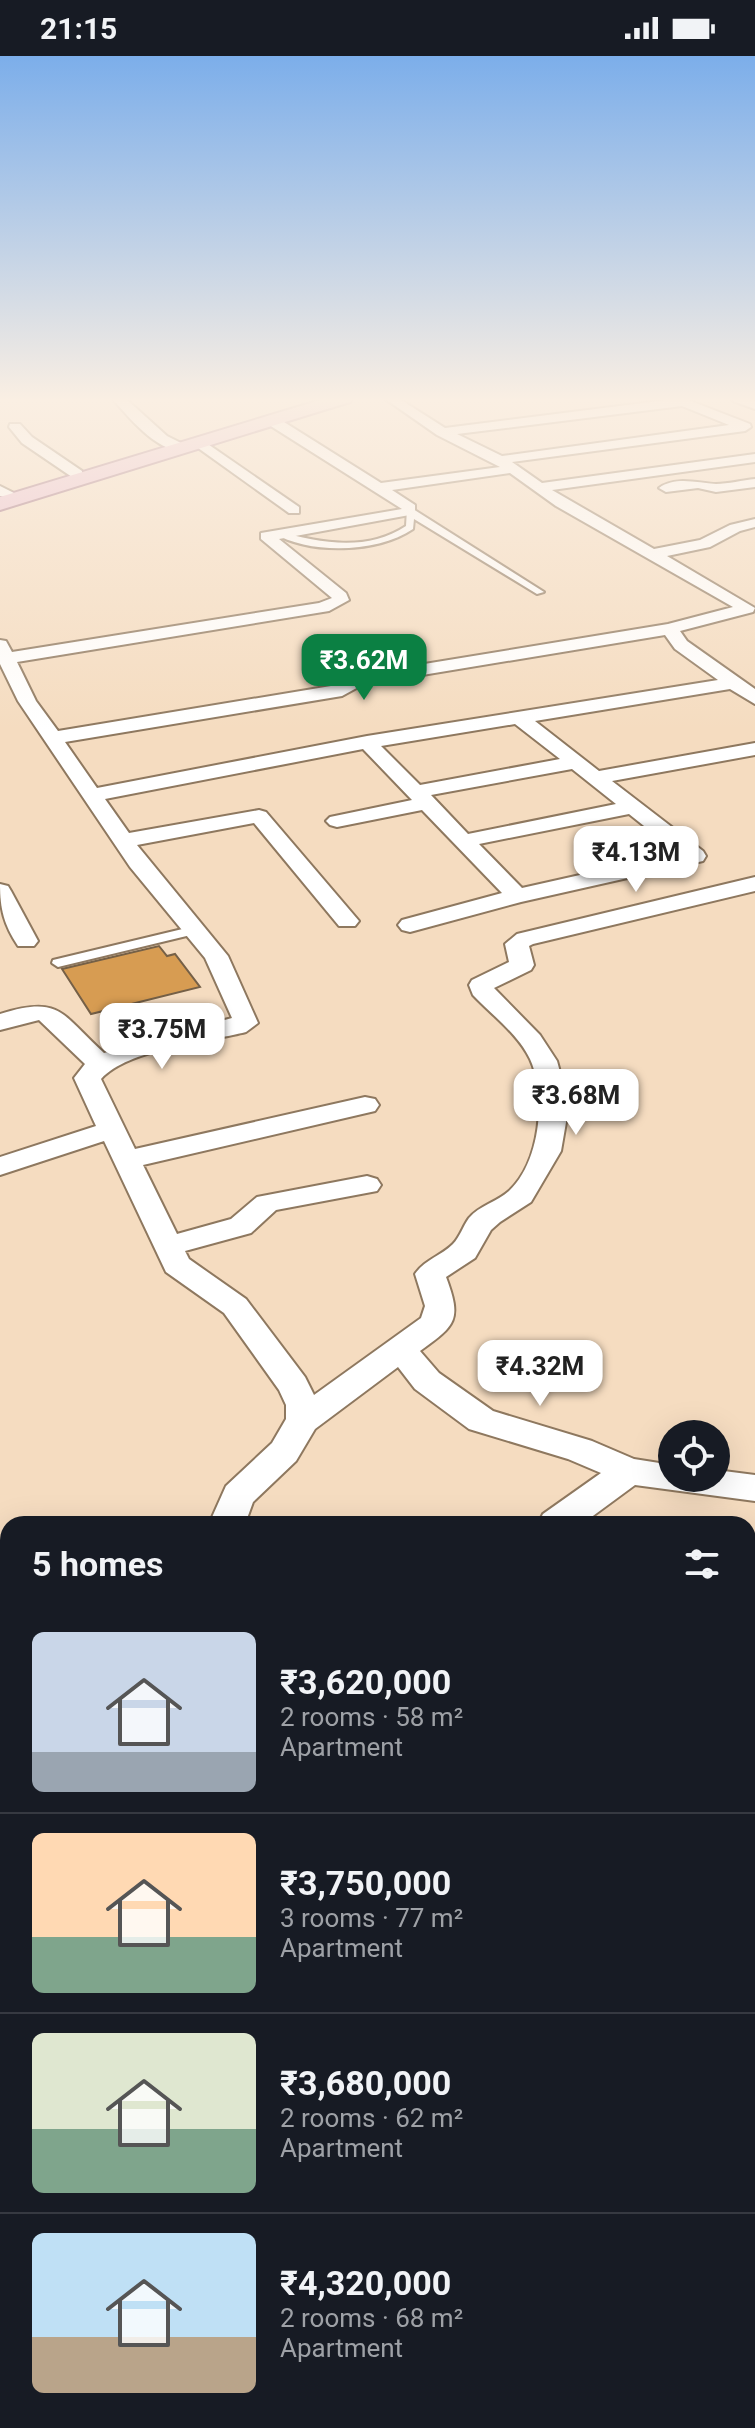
<!DOCTYPE html>
<html lang="en">
<head>
<meta charset="utf-8">
<style>
  :root { --surface:#171b24; --page:#20242c; --text:#f1f3f6; --muted:#9ea1a6; --line:#363941; --accent:#0b8043 }
  body { margin:0; font-family:Roboto,sans-serif; background:var(--page); color:var(--text); height:100vh; display:flex; flex-direction:column; font-size:30px; white-space:nowrap }
  * { box-sizing:border-box; margin:0 }
  p { font-size:26px; color:var(--muted) }
  .icon { flex:none; width:44px; height:44px; fill:none; stroke:currentColor; stroke-width:2; stroke-linecap:round; stroke-linejoin:round }
  .map { position:relative; flex:1; overflow:hidden }
  .sheet { position:absolute; left:0px; top:1460px; width:756px; height:912px; display:flex; flex-direction:column; background:var(--surface); border-radius:24px 24px 0 0; box-shadow:0 8px 32px #0002 }
  .sheet>* { flex:none }
  .tools { position:absolute; left:658px; top:1364px; display:grid; gap:16px }
  .tools a { display:grid; place-items:center; width:72px; height:72px; border-radius:50%; background:var(--surface); box-shadow:0 8px 32px #0002; font-size:40px }
  .price { position:absolute; translate:-50% -68px; padding:0 18px; border-radius:16px; background:#fff; color:#222; font-size:26px; line-height:52px; filter:drop-shadow(0 2px 4px #0008) }
  .price::after { content:''; position:absolute; left:50%; top:48px; width:24px; height:18px; margin-left:-12px; background:inherit; clip-path:polygon(0 0,100% 0,50% 100%) }
  .price.on { background:var(--accent); color:#fff }
  ul { padding:0; list-style:none }
  li { display:flex; align-items:center; gap:24px; height:200px; padding:0 32px }
  li+li { border-top:2px solid var(--line) }
  li span { display:grid; place-items:center; flex:none; width:224px; height:160px; border-radius:12px; color:#555 }
  li>.icon { margin-inline-start:auto }
  span .icon { width:96px; height:96px; fill:#fffc; stroke-width:1 }
  li b { font-size:34px }
  h2 { display:flex; justify-content:space-between; align-items:center; height:96px; padding:0 32px; font-size:34px }
  .status { display:flex; justify-content:space-between; align-items:center; height:56px; padding:0 40px; background:var(--surface); direction:ltr }
  .status svg { height:22px; fill:currentColor }
  .map>svg:first-child { display:block }
</style>
</head>
<body>
<div class="status"><b>21:15</b><svg viewBox="0 0 49 12"><path d="M0 12V9h3v3zM5 12V6h3v6zM10 12V3h3v9zM15 12V0h3v12zM26 1h20v11H26zM47 4h2v5h-2z"/></svg></div>
<div class="map">
<svg width="755" height="2372" viewBox="0 0 755 2372">
  <rect width="100%" height="100%" fill="#f5dcc0"/>
  <path fill="#d79c52" stroke="#756047" stroke-width="2" d="M159,890L167,900L175,898L200,931L91,958L62,913Z"/>
  <g fill="none" stroke-linecap="round" stroke-linejoin="round">
    <defs>
      <g id="lane">
        <path d="M407,453H413L544,536L537,538L414,463L413,473C377,497 311,499 273,477L277,475C320,487 367,496 406,470Z"/>
        <path d="M195,870L201,874L199,877L58,911L52,907L53,904Z"/>
      </g>
      <g id="street">
        <path d="M112,342H125L167,380L185,389V395C159,398 127,360 112,342Z"/>
        <path d="M384,342H398L445,372L683,342L750,368L751,371L745,375L512,406L542,427L755,398V406L552,434L654,493L700,484L730,469L755,463V471L740,475L710,491L667,500L755,552L753,556L680,575L687,585L755,633V648L730,633L535,665L599,715L755,687V699L612,725L703,795L706,800L703,805L521,846L410,876L402,874L398,869L402,864L502,837L422,754L337,771L330,769L326,765L330,761L412,744L363,693L105,743L129,777L259,754L266,756L359,865L355,870H339L254,767L137,789L228,900L258,967L246,976C207,986 128,993 101,1023L135,1093L365,1041L375,1043L379,1049L375,1055L143,1109L177,1178L231,1163L257,1141L367,1120L377,1123L381,1129L377,1135L276,1154L251,1177L185,1195L189,1203L246,1243L305,1321L314,1339L421,1262L425,1250L415,1218C424,1204 441,1200 453,1188C460,1181 463,1170 469,1162C480,1149 497,1146 509,1135C540,1106 547,1040 530,1003C518,978 492,959 473,939L469,929L472,924L509,906L505,888L517,878L755,821V835L533,888L529,890L534,909L531,914L494,932L540,979L557,1005L569,1049L561,1095L531,1146L500,1166L491,1174L475,1202L446,1221C462,1264 456,1269 420,1295L439,1317L493,1355L592,1385L634,1403L672,1409V1422H716V1414L755,1419V1445L635,1429L582,1468H538L543,1458L601,1417L568,1403L469,1373L415,1333L398,1311L315,1373L296,1405L253,1446L245,1468H209L226,1430L272,1387L286,1363V1349L279,1334L224,1257L166,1216L104,1085L0,1119V1101L96,1070L74,1022L85,1008L39,964L0,974V958C61,939 61,958 104,997L232,962L205,902L130,811L18,645L0,608V584L6,585L12,596L319,547L332,542L261,483V477L402,453L266,367V361H276L381,427L500,411L437,379ZM682,350L729,369L502,400L457,378ZM510,417L556,450L733,551L668,568L357,619L337,629L58,675L36,645L17,606L329,555L349,544L346,537L279,483L415,458V449L392,434ZM665,579L675,593L718,624L367,680L97,732L65,686L342,640L362,629ZM515,668L560,703L420,729L381,690ZM572,713L616,748L468,778L431,739ZM629,758L678,797L522,832L479,788Z"/>
        <path d="M731,342L755,345V353L733,345Z"/>
        <path d="M10,368H20L32,381L82,415V421H72L22,387L9,371Z"/>
        <path d="M199,382L299,451V457H289L194,389L192,386Z"/>
        <path d="M755,423V431L716,436L698,432L666,436L659,432C675,420 698,427 716,428C728,428 743,424 755,423Z"/>
        <path d="M0,430L14,437V443L0,440Z"/>
        <path d="M0,828L8,830L11,835L38,885L34,890H18C4,869 0,853 0,828Z"/>
        <path d="M8,1589V1621L0,1623V1591Z"/>
        <path d="M400,2364H455L458,2372H403Z"/>
      </g>
      <g id="secondary">
        <path d="M755,1490V1532L748,1534V1492Z"/>
        <path d="M8,1854V1914L0,1917V1857Z"/>
      </g>
      <path id="primary" d="M327,342H353L350,346L0,454V441Z"/>
    </defs>
    <use href="#lane" stroke="#8e785f" stroke-width="4"/>
    <use href="#street" stroke="#8e785f" stroke-width="4"/>
    <use href="#secondary" stroke="#8e785f" stroke-width="4"/>
    <use href="#primary" stroke="#955f75" stroke-width="4"/>
    <use href="#lane" fill="#fff" fill-rule="evenodd"/>
    <use href="#street" fill="#fff" fill-rule="evenodd"/>
    <use href="#secondary" fill="#fff" fill-rule="evenodd"/>
    <use href="#primary" fill="#e9b9d0" fill-rule="evenodd"/>
  </g>
  <linearGradient id="sky" x2="0" y2="1"><stop stop-color="#7caeea"/><stop offset="0.51" stop-color="#faefe3"/><stop offset="1" stop-color="#faefe3" stop-opacity="0"/></linearGradient>
  <rect width="755" height="674" fill="url(#sky)"/>
</svg>
<div class="tools">
<a><svg class="icon" aria-label="locate" viewBox="0 0 24 24"><circle cx="12" cy="12" r="6"/><path d="M12 2v4M12 18v4M2 12h4M18 12h4"/></svg></a>
</div>
<b class="price on" style="left:364px;top:646px">₹3.62M</b>
<b class="price" style="left:636px;top:838px">₹4.13M</b>
<b class="price" style="left:162px;top:1015px">₹3.75M</b>
<b class="price" style="left:576px;top:1081px">₹3.68M</b>
<b class="price" style="left:540px;top:1352px">₹4.32M</b>
<section class="sheet">
<h2>5 homes<svg class="icon" aria-label="filters" viewBox="0 0 24 24"><path d="M4 7h16M4 17h16"/><circle cx="9" cy="7" r="2"/><circle cx="15" cy="17" r="2"/></svg></h2>
<ul>
<li><span style="background:linear-gradient(#c9d6e8 75%,#9aa5b1 0)"><svg class="icon" aria-label="home" viewBox="0 0 24 24"><path d="M3 11l9-7 9 7M6 9v11h12V9"/></svg></span><div><b>₹3,620,000</b><p>2 rooms · 58 m²</p><p>Apartment</p></div></li>
<li><span style="background:linear-gradient(#ffd9b3 65%,#7fa58c 0)"><svg class="icon" aria-label="home" viewBox="0 0 24 24"><path d="M3 11l9-7 9 7M6 9v11h12V9"/></svg></span><div><b>₹3,750,000</b><p>3 rooms · 77 m²</p><p>Apartment</p></div></li>
<li><span style="background:linear-gradient(#dfe7d0 60%,#7fa58c 0)"><svg class="icon" aria-label="home" viewBox="0 0 24 24"><path d="M3 11l9-7 9 7M6 9v11h12V9"/></svg></span><div><b>₹3,680,000</b><p>2 rooms · 62 m²</p><p>Apartment</p></div></li>
<li><span style="background:linear-gradient(#bfe0f5 65%,#b9a48a 0)"><svg class="icon" aria-label="home" viewBox="0 0 24 24"><path d="M3 11l9-7 9 7M6 9v11h12V9"/></svg></span><div><b>₹4,320,000</b><p>2 rooms · 68 m²</p><p>Apartment</p></div></li>
</ul>
</section>
</div>
</body>
</html>
